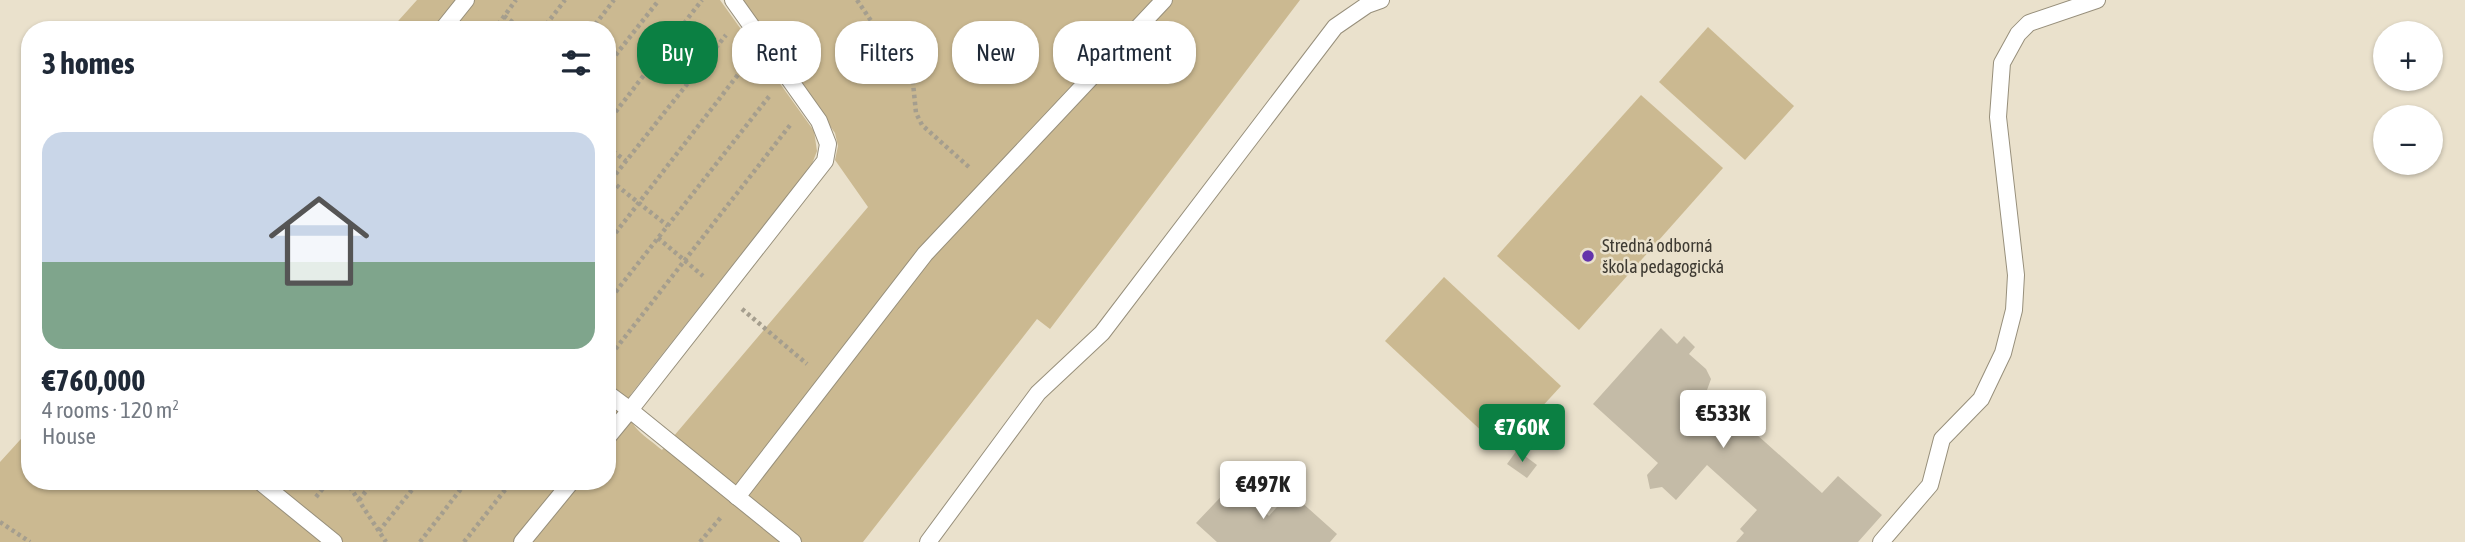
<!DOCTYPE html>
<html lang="en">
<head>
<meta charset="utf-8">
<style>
  :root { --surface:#fff; --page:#f6f6f7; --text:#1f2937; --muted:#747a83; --line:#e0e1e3; --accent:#0b8043 }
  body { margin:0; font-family:"Asap Condensed",sans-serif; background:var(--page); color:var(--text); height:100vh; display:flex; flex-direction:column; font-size:26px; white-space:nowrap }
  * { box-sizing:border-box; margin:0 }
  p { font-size:23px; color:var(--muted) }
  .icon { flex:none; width:38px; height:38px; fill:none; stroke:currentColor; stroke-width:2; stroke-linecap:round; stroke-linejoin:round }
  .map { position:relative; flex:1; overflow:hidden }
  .drawer { position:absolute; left:21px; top:21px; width:595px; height:469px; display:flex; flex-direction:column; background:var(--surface); border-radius:28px; box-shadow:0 2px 5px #0004 }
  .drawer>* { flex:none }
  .banner { position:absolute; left:637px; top:21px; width:665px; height:63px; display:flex; gap:14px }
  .tools { position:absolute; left:2373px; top:21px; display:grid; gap:14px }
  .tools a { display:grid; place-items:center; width:70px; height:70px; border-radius:50%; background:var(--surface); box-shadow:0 2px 5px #0004; font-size:35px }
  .price { position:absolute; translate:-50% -60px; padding:0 16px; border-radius:7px; background:#fff; color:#222; font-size:23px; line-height:46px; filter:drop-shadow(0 2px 4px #0008) }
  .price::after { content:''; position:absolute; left:50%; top:42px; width:21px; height:16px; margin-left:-10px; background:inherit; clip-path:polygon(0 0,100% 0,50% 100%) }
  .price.on { background:var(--accent); color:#fff }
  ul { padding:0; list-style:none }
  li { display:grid; align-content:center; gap:14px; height:371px; padding:0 21px }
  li+li { border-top:2px solid var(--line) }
  li span { display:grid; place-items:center; height:217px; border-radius:21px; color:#555 }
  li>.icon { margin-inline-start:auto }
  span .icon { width:126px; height:126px; fill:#fffc; stroke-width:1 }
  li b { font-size:30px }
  h2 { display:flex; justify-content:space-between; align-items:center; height:84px; padding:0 21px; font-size:30px }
  .pill { padding:0 24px; border-radius:28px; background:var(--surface); box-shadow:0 2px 5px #0004; font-size:24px; line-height:63px }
  .pill.on { background:var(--accent); color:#fff }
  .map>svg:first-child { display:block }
</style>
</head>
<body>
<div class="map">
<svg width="2465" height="542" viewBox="0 0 2465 542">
  <rect width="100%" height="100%" fill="#eae1cc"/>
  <g fill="#cbb991">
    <path d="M417,0H720L814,131L817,151L812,164L631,394C624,427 640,431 662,450L868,207L835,160L838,146L835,133L739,0H1300L1050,329L1037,319L863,542H0V462L30,429V481H607V30H390Z"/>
    <path d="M1708,27L1794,106L1745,160L1659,82Z"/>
    <path d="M1641,95L1723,168L1579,330L1497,256Z"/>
    <path d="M1444,277L1561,386L1502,450L1385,341Z"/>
  </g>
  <g fill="#c4bba7">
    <path d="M1661,328L1677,344L1684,336L1695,347L1689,354L1706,369L1711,379L1707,390L1822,493L1838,476L1882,515L1858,542H1736L1744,533L1740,529L1757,510L1707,465L1676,500L1662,487L1650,489L1647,475L1658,463L1593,404Z"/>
    <path d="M1517,450L1537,465L1527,478L1507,464Z"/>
    <path d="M1234,483L1269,516L1290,492L1337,534L1330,542H1217L1196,523Z"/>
  </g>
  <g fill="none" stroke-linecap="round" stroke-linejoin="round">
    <defs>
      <g id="lane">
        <path d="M733,0L819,121L828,144L825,161L630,410L793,542"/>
        <path d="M442,30L466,0"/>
        <path d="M607,393L630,410L607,438"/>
        <path d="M259,481L334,542"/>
        <path d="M737,497L925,254L1164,0"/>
        <path d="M522,542L572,481"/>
        <path d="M928,542L1038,393L1102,333L1335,27L1367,5L1381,0"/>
        <path d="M1881,542L1930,485L1942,439L1981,399L2003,353L2014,310L2016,275L1998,117L2002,63L2018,34L2029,23L2097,0"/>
      </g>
    </defs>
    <use href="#lane" stroke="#978f7b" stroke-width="18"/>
    <g stroke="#a59e8e" stroke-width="4.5" stroke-dasharray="3.5 3.5" stroke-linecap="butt">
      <path d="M857,0L913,83L916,113L922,125L970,168"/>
      <path d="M504,16L524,30"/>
      <path d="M494,30L516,0"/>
      <path d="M542,30L565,0"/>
      <path d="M591,30L614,0"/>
      <path d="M607,66L659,0"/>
      <path d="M607,123L702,0"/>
      <path d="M607,147L626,161"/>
      <path d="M611,181L668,226"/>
      <path d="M607,185L726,35"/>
      <path d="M658,238L703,276"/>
      <path d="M607,244L747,63"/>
      <path d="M607,303L771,94"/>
      <path d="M742,309L807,364"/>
      <path d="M607,360L791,124"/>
      <path d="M346,481L386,542"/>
      <path d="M316,497L329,481"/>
      <path d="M359,500L374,481"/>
      <path d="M0,522L30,542"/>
      <path d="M379,531L419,481"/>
      <path d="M420,542L467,481"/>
      <path d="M464,542L512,481"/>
      <path d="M700,542L722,516"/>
    </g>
    <use href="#lane" stroke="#fff" stroke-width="16"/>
  </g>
  <circle fill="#6434ab" stroke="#eae1cc" stroke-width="2.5" cx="1588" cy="256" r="7"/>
  <g text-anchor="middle" stroke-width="5" stroke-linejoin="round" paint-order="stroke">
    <g font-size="18" fill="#3e3a32" stroke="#eae1cc" text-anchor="start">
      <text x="1602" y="252">Stredná odborná<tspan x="1602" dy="21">škola pedagogická</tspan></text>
    </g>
  </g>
</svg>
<div class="tools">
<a>+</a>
<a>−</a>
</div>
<b class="price" style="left:1723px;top:450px">€533K</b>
<b class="price on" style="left:1522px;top:464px">€760K</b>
<b class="price" style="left:1263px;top:521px">€497K</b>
<div class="banner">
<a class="pill on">Buy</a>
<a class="pill">Rent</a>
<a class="pill">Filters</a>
<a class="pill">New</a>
<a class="pill">Apartment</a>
</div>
<section class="drawer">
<h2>3 homes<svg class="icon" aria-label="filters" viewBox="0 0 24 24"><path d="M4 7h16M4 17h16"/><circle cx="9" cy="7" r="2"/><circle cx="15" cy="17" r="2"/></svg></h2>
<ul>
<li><span style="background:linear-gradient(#c9d6e8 60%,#7fa58c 0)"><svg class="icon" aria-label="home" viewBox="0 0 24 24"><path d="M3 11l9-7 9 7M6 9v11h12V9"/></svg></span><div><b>€760,000</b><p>4 rooms · 120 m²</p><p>House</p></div></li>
</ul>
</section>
</div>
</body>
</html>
